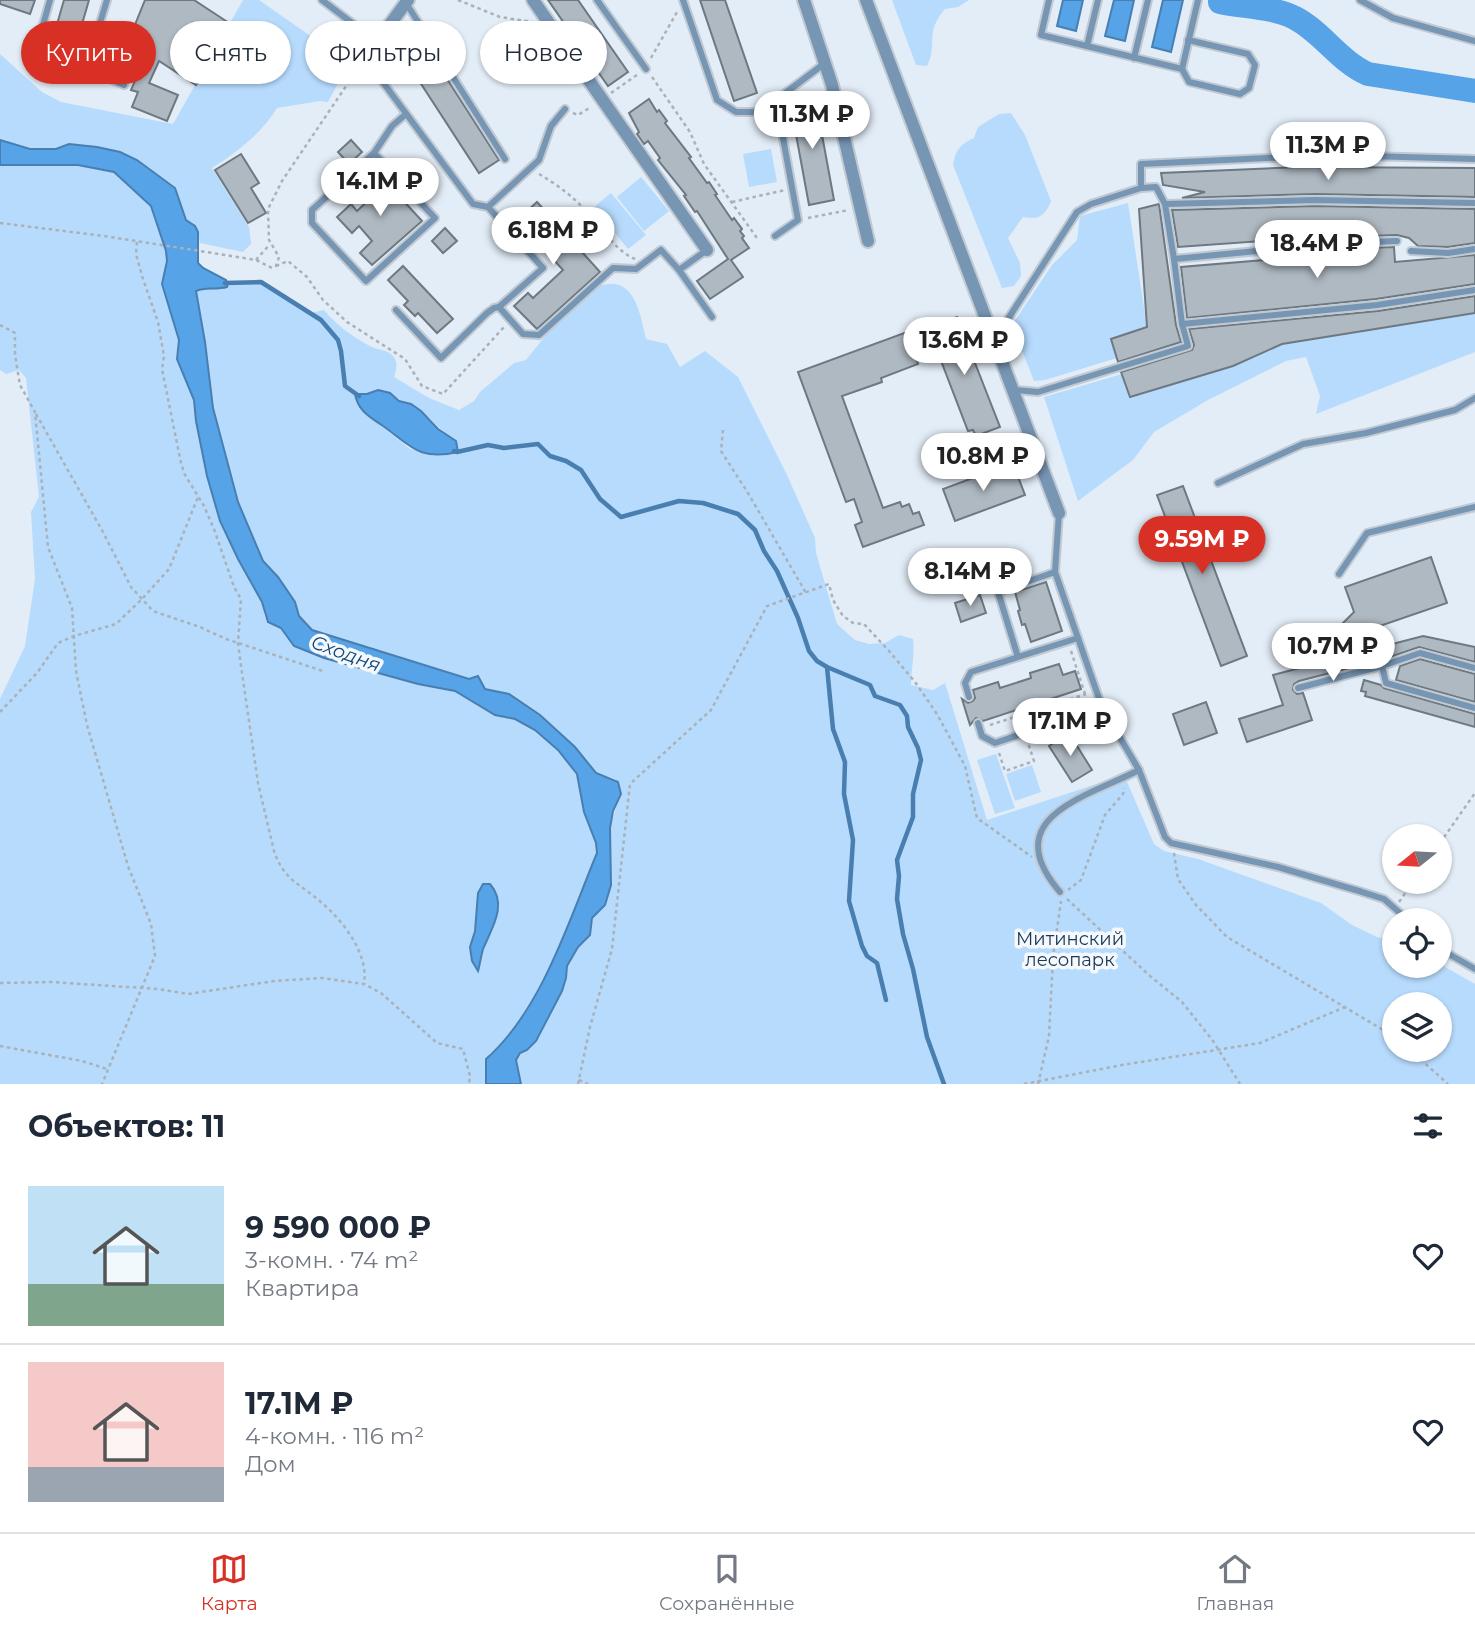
<!DOCTYPE html>
<html lang="ru">
<head>
<meta charset="utf-8">
<style>
  :root { --surface:#fff; --page:#f6f6f7; --text:#1f2937; --muted:#747a83; --line:#e0e1e3; --accent:#d93025 }
  body { margin:0; font-family:Montserrat,sans-serif; background:var(--page); color:var(--text); height:100vh; display:flex; flex-direction:column; font-size:26px; white-space:nowrap }
  * { box-sizing:border-box; margin:0 }
  p { font-size:23px; color:var(--muted) }
  .icon { flex:none; width:38px; height:38px; fill:none; stroke:currentColor; stroke-width:2; stroke-linecap:round; stroke-linejoin:round }
  .map { position:relative; height:1084px; overflow:hidden }
  .side { display:flex; flex-direction:column; background:var(--surface); flex:1 }
  .side>* { flex:none }
  .banner { position:absolute; left:21px; top:21px; width:700px; height:63px; display:flex; gap:14px }
  .needle { width:46px; rotate:252deg }
  .controls { position:absolute; left:1382px; top:824px; display:grid; gap:14px }
  .controls a { display:grid; place-items:center; width:70px; height:70px; border-radius:50%; background:var(--surface); box-shadow:0 2px 5px #0004; font-size:35px }
  .price { position:absolute; translate:-50% -60px; padding:0 16px; border-radius:24px; background:#fff; color:#222; font-size:23px; line-height:46px; filter:drop-shadow(0 2px 4px #0008) }
  .price::after { content:''; position:absolute; left:50%; top:42px; width:21px; height:16px; margin-left:-10px; background:inherit; clip-path:polygon(0 0,100% 0,50% 100%) }
  .price.current { background:var(--accent); color:#fff }
  ul { padding:0; list-style:none }
  li { display:flex; align-items:center; gap:21px; height:175px; padding:0 28px }
  li+li { border-top:2px solid var(--line) }
  li span { display:grid; place-items:center; flex:none; width:196px; height:140px; border-radius:0px; color:#555 }
  li>.icon { margin-inline-start:auto }
  span .icon { width:84px; height:84px; fill:#fffc; stroke-width:1 }
  li b { font-size:30px }
  h2 { display:flex; justify-content:space-between; align-items:center; height:84px; padding:0 28px; font-size:30px }
  .chip { padding:0 24px; border-radius:32px; background:var(--surface); box-shadow:0 2px 5px #0004; font-size:24px; line-height:63px }
  .chip.current { background:var(--accent); color:#fff }
  .tab-bar { display:flex; justify-content:space-around; align-items:center; height:98px; border-top:2px solid var(--line); background:var(--surface); font-size:19px; color:var(--muted) }
  .tab-bar a { display:grid; justify-items:center; gap:4px }
  .tab-bar .current { color:var(--accent) }
  .map>svg:first-child { display:block }
</style>
</head>
<body>
<div class="map">
<svg width="1475" height="1084" viewBox="0 0 1475 1084">
  <rect width="100%" height="100%" fill="#e3edf7"/>
  <g fill="#b7dbfd" fill-rule="evenodd">
    <path d="M243,0H259L349,63L328,102L320,101L277,108C261,134 237,152 212,168L249,227L251,244L243,252L200,243L198,232L186,220L175,188L137,160L120,152L97,147L69,144L56,149H30L0,140V54L42,92L61,102L173,124Z"/>
    <path d="M892,0H969L958,7L945,9C940,15 935,22 933,31C931,45 934,52 927,66L916,65Z"/>
    <path d="M1011,113L1025,135L1051,201C1045,216 1039,220 1023,217L1008,238L1020,263L1021,276L1014,286L1002,288L953,165C956,150 960,144 974,138L978,127L999,114Z"/>
    <path d="M771,149L777,182L749,187L743,154Z"/>
    <path d="M0,165H78L115,172L151,206L166,251V297L179,340L177,359L194,400L196,421L207,476L220,521L238,559L262,602L265,618L281,628L294,646L324,658L418,684L455,691L495,715L515,719L535,730L558,750L577,774L584,812L596,843L597,853C569,921 542,1010 486,1059V1084H0V699L25,646L35,579L31,512L39,497L26,378L19,370L6,374L0,370ZM477,916L493,930L483,950L478,970L470,947Z"/>
    <path d="M641,177L669,211L644,231L617,197Z"/>
    <path d="M611,193L646,235L628,249L594,207Z"/>
    <path d="M1128,203L1147,327L1112,339L1117,358L1045,380L1034,381L1012,325L1052,265L1077,240L1080,216Z"/>
    <path d="M238,282H261L311,313L324,310C335,324 352,336 368,345C375,350 387,349 393,356C399,363 396,370 394,377L429,398L459,410L474,401L480,392L514,363L526,360L546,335L597,287C634,272 640,313 646,339L667,344L680,367L705,351L738,377L787,475L815,538L816,553L837,624L855,640L869,644L885,643L899,635L913,639C915,655 911,669 911,685L933,690L945,683L987,820L1124,775L1154,844L1164,851L1198,859L1321,903L1352,925L1377,937L1395,940V966H1440V964L1475,984V1084H521L516,1060L520,1053L526,1050L538,1037L562,991L566,978V966L578,947L587,938L592,918L605,905L611,885L610,828L621,790L615,779L596,773L557,729L509,694L485,688L478,676L469,679L312,630L299,616L295,602L278,578L263,561L238,502L213,408L205,342L195,291L227,287L228,284ZM390,393C400,402 410,402 420,410C433,421 441,431 456,441L446,455L410,449L365,413L355,394ZM1395,1004H1440V1050H1395Z"/>
    <path d="M1475,313V352L1316,414L1320,396L1306,357L1286,361L1208,400L1154,432L1133,460L1078,501L1044,397L1122,374L1130,397L1232,366L1282,344Z"/>
    <path d="M996,754L1015,808L995,814L977,760Z"/>
    <path d="M1032,765L1041,792L1015,801L1006,774Z"/>
  </g>
  <g fill="#56a3e8" stroke="#487fb0" stroke-width="2">
    <path d="M1063,0H1083L1076,31L1057,26Z"/>
    <path d="M1114,0H1134L1125,41L1105,36Z"/>
    <path d="M1163,0H1183L1171,52L1152,47Z"/>
    <path d="M0,140L30,149H56L69,144L97,147L120,152L137,160L175,188L186,220L195,226L198,232V263L203,268L226,280L228,284L227,287C216,290 205,287 196,291L205,342L213,408L238,502L263,561L278,577L295,602L299,616L312,630L469,679L478,676L485,689L509,694L540,715L575,747L596,773L618,782L621,794L613,811L610,828L611,885L605,905L592,918L590,935L578,947L567,966L566,978L562,991L536,1041L527,1050L520,1053L516,1060L521,1084H486V1059C542,1010 569,920 597,853L596,843L584,812L577,774L558,750L535,730L515,719L495,715L455,691L418,684L324,658L294,646L281,628L268,622L262,602L238,559L220,521L207,476L196,421L194,400L177,359L179,340L162,284L167,261L166,251L151,206L114,172L78,165H0Z"/>
    <path d="M378,390L390,393L399,401L411,404L421,411L438,429L456,441L458,452C419,461 411,446 383,426C370,417 358,411 355,394H367Z"/>
    <path d="M483,884H490C508,904 492,928 483,949C481,956 480,964 478,971L472,961L470,947L475,931L478,893Z"/>
  </g>
  <g fill="none" stroke-linecap="round" stroke-linejoin="round">
    <g stroke="#487fb0" stroke-width="4.5">
      <path d="M225,283L261,282L321,320L338,340L341,351L345,386L359,396"/>
      <path d="M454,451L457,452L488,445L504,448L538,444L550,456L566,461L581,470L600,499L621,517L679,501L703,503L738,514L755,530L764,551L777,571L798,618L809,651L817,661L827,667L833,729L845,762L844,794L853,840L849,901L862,946L867,956L877,963L886,1000"/>
      <path d="M827,667L870,685L875,696L900,705L907,716L908,727L918,748L921,760L913,794V817L897,860L899,876L897,899L903,934L913,969L927,1037L944,1084"/>
    </g>
    <path stroke="#56a3e8" stroke-width="24" d="M1220,2C1243,7 1274,7 1295,18C1322,32 1340,62 1368,74L1475,91"/>
  </g>
  <g fill="#afb9c2" stroke="#6e7881" stroke-width="2">
    <path d="M0,0H35L30,14L0,4Z"/>
    <path d="M64,0H89L76,45L53,38Z"/>
    <path d="M145,0H194L232,25L196,85L159,61L149,83L178,95L167,121L132,107L138,92L131,90L144,60L124,52Z"/>
    <path d="M548,0H578L628,72L608,86Z"/>
    <path d="M700,0H725L757,93L734,101Z"/>
    <path d="M422,40L499,160L479,173L401,53Z"/>
    <path d="M815,97L834,200L809,205L790,102Z"/>
    <path d="M649,99L657,112L659,110L667,121L665,123L691,157L689,158L707,183L709,182L717,194L715,195L732,220L734,218L742,229L740,231L744,236L742,238L749,248L731,260L743,277L710,299L697,281L728,259L697,211L695,212L684,196L686,195L658,160L660,158L648,141L644,144L637,134L639,132L629,113Z"/>
    <path d="M351,140L362,152L349,164L338,152Z"/>
    <path d="M241,154L259,183L251,188L266,213L248,223L215,170Z"/>
    <path d="M1302,167L1475,168V197L1315,194L1182,198L1205,192L1163,185L1161,173Z"/>
    <path d="M375,170L422,221L372,265L360,253L372,241L359,226L352,233L337,217L351,204L357,211L372,197L360,184Z"/>
    <path d="M537,202L600,272L537,329L514,306L528,293L533,298L563,270L531,235L527,238L513,224Z"/>
    <path d="M1159,204L1176,325L1181,342L1118,362L1111,339L1147,327L1139,209Z"/>
    <path d="M1315,206L1475,209V243L1448,247L1418,246L1409,238L1397,235L1341,237L1263,245L1262,241L1178,247L1172,210Z"/>
    <path d="M445,228L457,241L443,253L432,241Z"/>
    <path d="M1394,247L1395,262L1475,255V284L1376,299L1187,318L1181,267L1264,260V256L1341,249Z"/>
    <path d="M403,266L453,319L437,333L418,313L415,316L404,305L408,301L388,280Z"/>
    <path d="M1475,296V313L1282,344L1233,366L1130,397L1121,372L1192,350L1194,345L1189,329L1378,311Z"/>
    <path d="M957,317L1000,427L976,436L973,430L968,431L930,332L935,330L934,326Z"/>
    <path d="M907,332L918,364L881,378L882,382L842,396L883,508L900,502L902,507L909,504L913,514L919,512L924,525L863,547L855,525L862,522L854,499L846,502L798,372Z"/>
    <path d="M1005,466L1007,472L1015,469L1025,495L955,521L943,489Z"/>
    <path d="M1183,486L1247,656L1221,666L1157,495Z"/>
    <path d="M1431,557L1447,603L1368,630L1364,625L1353,636L1343,639L1335,631L1354,612L1345,587Z"/>
    <path d="M1046,582L1062,631L1031,642L1025,624L1022,625L1018,611L1020,610L1015,592Z"/>
    <path d="M980,595L986,613L961,622L955,603Z"/>
    <path d="M1423,636L1475,647V662L1419,647L1384,659L1299,681L1294,684L1293,690L1297,694L1303,693L1312,720L1247,742L1239,719L1283,705L1273,675Z"/>
    <path d="M1420,659L1475,674V702L1396,680L1400,666Z"/>
    <path d="M1059,664L1063,675L1075,671L1081,689L983,721L976,718L970,725L962,699L968,703L973,701L975,698L973,690L998,682L1000,688L1031,678L1030,673Z"/>
    <path d="M1364,680L1381,685L1384,688L1475,714V727L1365,696L1366,692L1361,691Z"/>
    <path d="M1206,702L1217,733L1184,745L1173,714Z"/>
    <path d="M1069,733L1092,770L1072,782L1049,746Z"/>
  </g>
  <g fill="none" stroke-linecap="round" stroke-linejoin="round">
    <defs>
      <g id="lane">
        <path d="M50,0L39,39L86,69"/>
        <path d="M107,0L86,69L124,85"/>
        <path d="M322,0L377,42"/>
        <path d="M597,0L646,69"/>
        <path d="M683,0L717,100L736,112H778"/>
        <path d="M1049,0L1041,35L1182,69L1198,0"/>
        <path d="M1360,0L1393,18L1475,41"/>
        <path d="M406,3L505,159"/>
        <path d="M1087,46L1098,0"/>
        <path d="M365,58L473,204L488,207L539,160L551,126L565,109"/>
        <path d="M1134,58L1148,0"/>
        <path d="M1182,69L1189,82L1240,94L1249,88L1255,65L1248,54L1188,40"/>
        <path d="M374,153L435,218L366,281L312,223V210L374,153L392,126L406,114"/>
        <path d="M1141,188L1156,187L1165,204"/>
        <path d="M488,207L543,268L499,307L523,334L539,335L613,268L636,269L661,250L679,270"/>
        <path d="M775,236L798,220L776,100L825,63"/>
        <path d="M1397,241L1341,243L1174,259L1182,324L1377,305L1475,290"/>
        <path d="M707,250L679,270L712,317"/>
        <path d="M1411,251L1448,253L1475,249"/>
        <path d="M1174,259L1165,204L1315,200L1475,203"/>
        <path d="M396,310L441,358L487,313L494,308L499,307"/>
        <path d="M995,339L1077,212L1091,204L1141,188V164L1332,155L1475,159"/>
        <path d="M1015,390L1038,392L1188,346L1182,324"/>
        <path d="M1218,483L1303,444L1366,433L1455,410L1475,398"/>
        <path d="M1055,572L1059,513"/>
        <path d="M1339,574L1367,533L1475,507"/>
        <path d="M1018,657L998,592L1055,572L1102,707L1139,770L1165,837L1171,843L1278,867L1359,891L1384,899L1408,920"/>
        <path d="M1382,666L1386,683L1475,708"/>
        <path d="M1298,688L1382,666L1420,653L1475,668"/>
        <path d="M969,697L965,683L971,672L1078,638"/>
        <path d="M978,723L982,736L995,743L1102,707"/>
        <path d="M1060,892C996,817 1087,797 1139,770"/>
        <path d="M1440,949L1475,969"/>
      </g>
      <g id="street">
        <path d="M533,0L707,250"/>
        <path d="M804,0L832,85L868,241"/>
        <path d="M866,0L1059,513"/>
        <path d="M365,58L408,0"/>
      </g>
    </defs>
    <use href="#lane" stroke="#c1cad3" stroke-width="10"/>
    <use href="#street" stroke="#c1cad3" stroke-width="16"/>
    <g stroke="#a9b1b9" stroke-width="2.5" stroke-dasharray="3.5 3.5" stroke-linecap="butt">
      <path d="M458,0L500,17L532,22"/>
      <path d="M651,58L677,12"/>
      <path d="M652,77L690,132L704,164L757,238"/>
      <path d="M611,93L637,75"/>
      <path d="M573,113L578,115L591,107"/>
      <path d="M539,174C558,185 576,199 591,216C605,232 615,250 635,259"/>
      <path d="M732,202L785,190"/>
      <path d="M808,218L849,210"/>
      <path d="M0,223L104,236L200,251L256,260L272,268L276,266L279,257L269,240L268,209L282,181L359,67"/>
      <path d="M137,242L136,254L142,276L158,322L164,356L162,369L181,463L185,475L204,506L214,529L234,587L241,599L238,643L241,666L258,783L274,851C284,881 301,884 322,903C343,921 369,954 364,984"/>
      <path d="M256,260L270,244"/>
      <path d="M276,266L288,261L307,277L323,300L347,322L405,359L422,386L443,394L504,327"/>
      <path d="M0,325L15,333V355L20,385L35,412L48,547L72,608L76,671L87,725L128,866L151,924L155,956L102,1084"/>
      <path d="M36,414L103,532L131,587L153,611L200,627L226,639L323,671"/>
      <path d="M723,430L721,451L748,493L806,593"/>
      <path d="M1071,651L1085,694"/>
      <path d="M0,712L37,673L58,643L74,636L116,624L142,599L169,569L198,497"/>
      <path d="M990,725L1086,694"/>
      <path d="M999,753L1005,771L1034,761L1028,743"/>
      <path d="M1440,843L1475,793"/>
      <path d="M1174,853L1178,879L1196,905L1227,937L1395,1037"/>
      <path d="M1068,890L1081,880L1105,815L1123,794L1124,788"/>
      <path d="M1067,899L1150,976L1182,1002L1213,1041L1240,1084"/>
      <path d="M1399,902L1413,882"/>
      <path d="M0,983L51,982L158,989L188,994L274,981L322,978L364,984L381,993L437,1043L463,1049L470,1076L469,1084"/>
      <path d="M0,1046L82,1061L107,1069"/>
      <path d="M1410,1050L1448,1084"/>
      <path d="M579,1080L588,1084"/>
      <path d="M578,1084L590,1027L612,949L630,784L711,710L767,606L829,584L833,600L843,616L853,623L864,624L889,651L915,682L937,714L965,766L977,818L1032,857"/>
      <path d="M1024,1084L1122,1065L1260,1043L1345,1007"/>
      <path d="M1038,1084L1049,1036L1053,957L1061,901"/>
    </g>
    <use href="#lane" stroke="#7796b4" stroke-width="6"/>
    <use href="#street" stroke="#7796b4" stroke-width="12"/>
  </g>
  <g text-anchor="middle" stroke-width="7" stroke-linejoin="round" paint-order="stroke">
    <g font-size="18" fill="#183854" stroke="#f5f9fd">
      <text x="1070" y="945">Митинский<tspan x="1070" dy="21">лесопарк</tspan></text>
    </g>
    <g font-size="19" font-style="italic" fill="#104975" stroke="#f5f9fd">
      <text transform="translate(346 653) rotate(20)" y="7">Сходня</text>
    </g>
  </g>
</svg>
<div class="controls">
<a><svg class="needle" viewBox="-14 -14 28 28"><path d="M0-13l5 13h-10z" fill="#e53935"/><path d="M0 13l5-13h-10z" fill="#747a83"/></svg></a>
<a><svg class="icon" aria-label="locate" viewBox="0 0 24 24"><circle cx="12" cy="12" r="6"/><path d="M12 2v4M12 18v4M2 12h4M18 12h4"/></svg></a>
<a><svg class="icon" aria-label="layers" viewBox="0 0 24 24"><path d="M12 4l9 5-9 5-9-5zM3 14l9 5 9-5"/></svg></a>
</div>
<b class="price" style="left:812px;top:151px">11.3M ₽</b>
<b class="price" style="left:1328px;top:182px">11.3M ₽</b>
<b class="price" style="left:380px;top:218px">14.1M ₽</b>
<b class="price" style="left:553px;top:267px">6.18M ₽</b>
<b class="price" style="left:1317px;top:280px">18.4M ₽</b>
<b class="price" style="left:964px;top:377px">13.6M ₽</b>
<b class="price" style="left:983px;top:493px">10.8M ₽</b>
<b class="price current" style="left:1202px;top:576px">9.59M ₽</b>
<b class="price" style="left:970px;top:608px">8.14M ₽</b>
<b class="price" style="left:1333px;top:683px">10.7M ₽</b>
<b class="price" style="left:1070px;top:758px">17.1M ₽</b>
<div class="banner">
<a class="chip current">Купить</a>
<a class="chip">Снять</a>
<a class="chip">Фильтры</a>
<a class="chip">Новое</a>
</div>
</div>
<section class="side">
<h2>Объектов: 11<svg class="icon" aria-label="filters" viewBox="0 0 24 24"><path d="M4 7h16M4 17h16"/><circle cx="9" cy="7" r="2"/><circle cx="15" cy="17" r="2"/></svg></h2>
<ul>
<li><span style="background:linear-gradient(#bfe0f5 70%,#7fa58c 0)"><svg class="icon" aria-label="home" viewBox="0 0 24 24"><path d="M3 11l9-7 9 7M6 9v11h12V9"/></svg></span><div><b>9 590 000 ₽</b><p>3-комн. · 74 m²</p><p>Квартира</p></div><svg class="icon" aria-label="heart" viewBox="0 0 24 24"><path d="M12 20l-8-8c-3-5 5-10 8-4 3-6 11-1 8 4z"/></svg></li>
<li><span style="background:linear-gradient(#f6c9c9 75%,#9aa5b1 0)"><svg class="icon" aria-label="home" viewBox="0 0 24 24"><path d="M3 11l9-7 9 7M6 9v11h12V9"/></svg></span><div><b>17.1M ₽</b><p>4-комн. · 116 m²</p><p>Дом</p></div><svg class="icon" aria-label="heart" viewBox="0 0 24 24"><path d="M12 20l-8-8c-3-5 5-10 8-4 3-6 11-1 8 4z"/></svg></li>
</ul>
</section>
<nav class="tab-bar">
<a class="current"><svg class="icon" aria-label="map" viewBox="0 0 24 24"><path d="M3 6l6-2 6 2 6-2v14l-6 2-6-2-6 2zM9 4v14M15 6v14"/></svg>Карта</a>
<a><svg class="icon" aria-label="saved" viewBox="0 0 24 24"><path d="M7 4h10v16l-5-4-5 4z"/></svg>Сохранённые</a>
<a><svg class="icon" aria-label="home" viewBox="0 0 24 24"><path d="M3 11l9-7 9 7M6 9v11h12V9"/></svg>Главная</a>
</nav>
</body>
</html>
